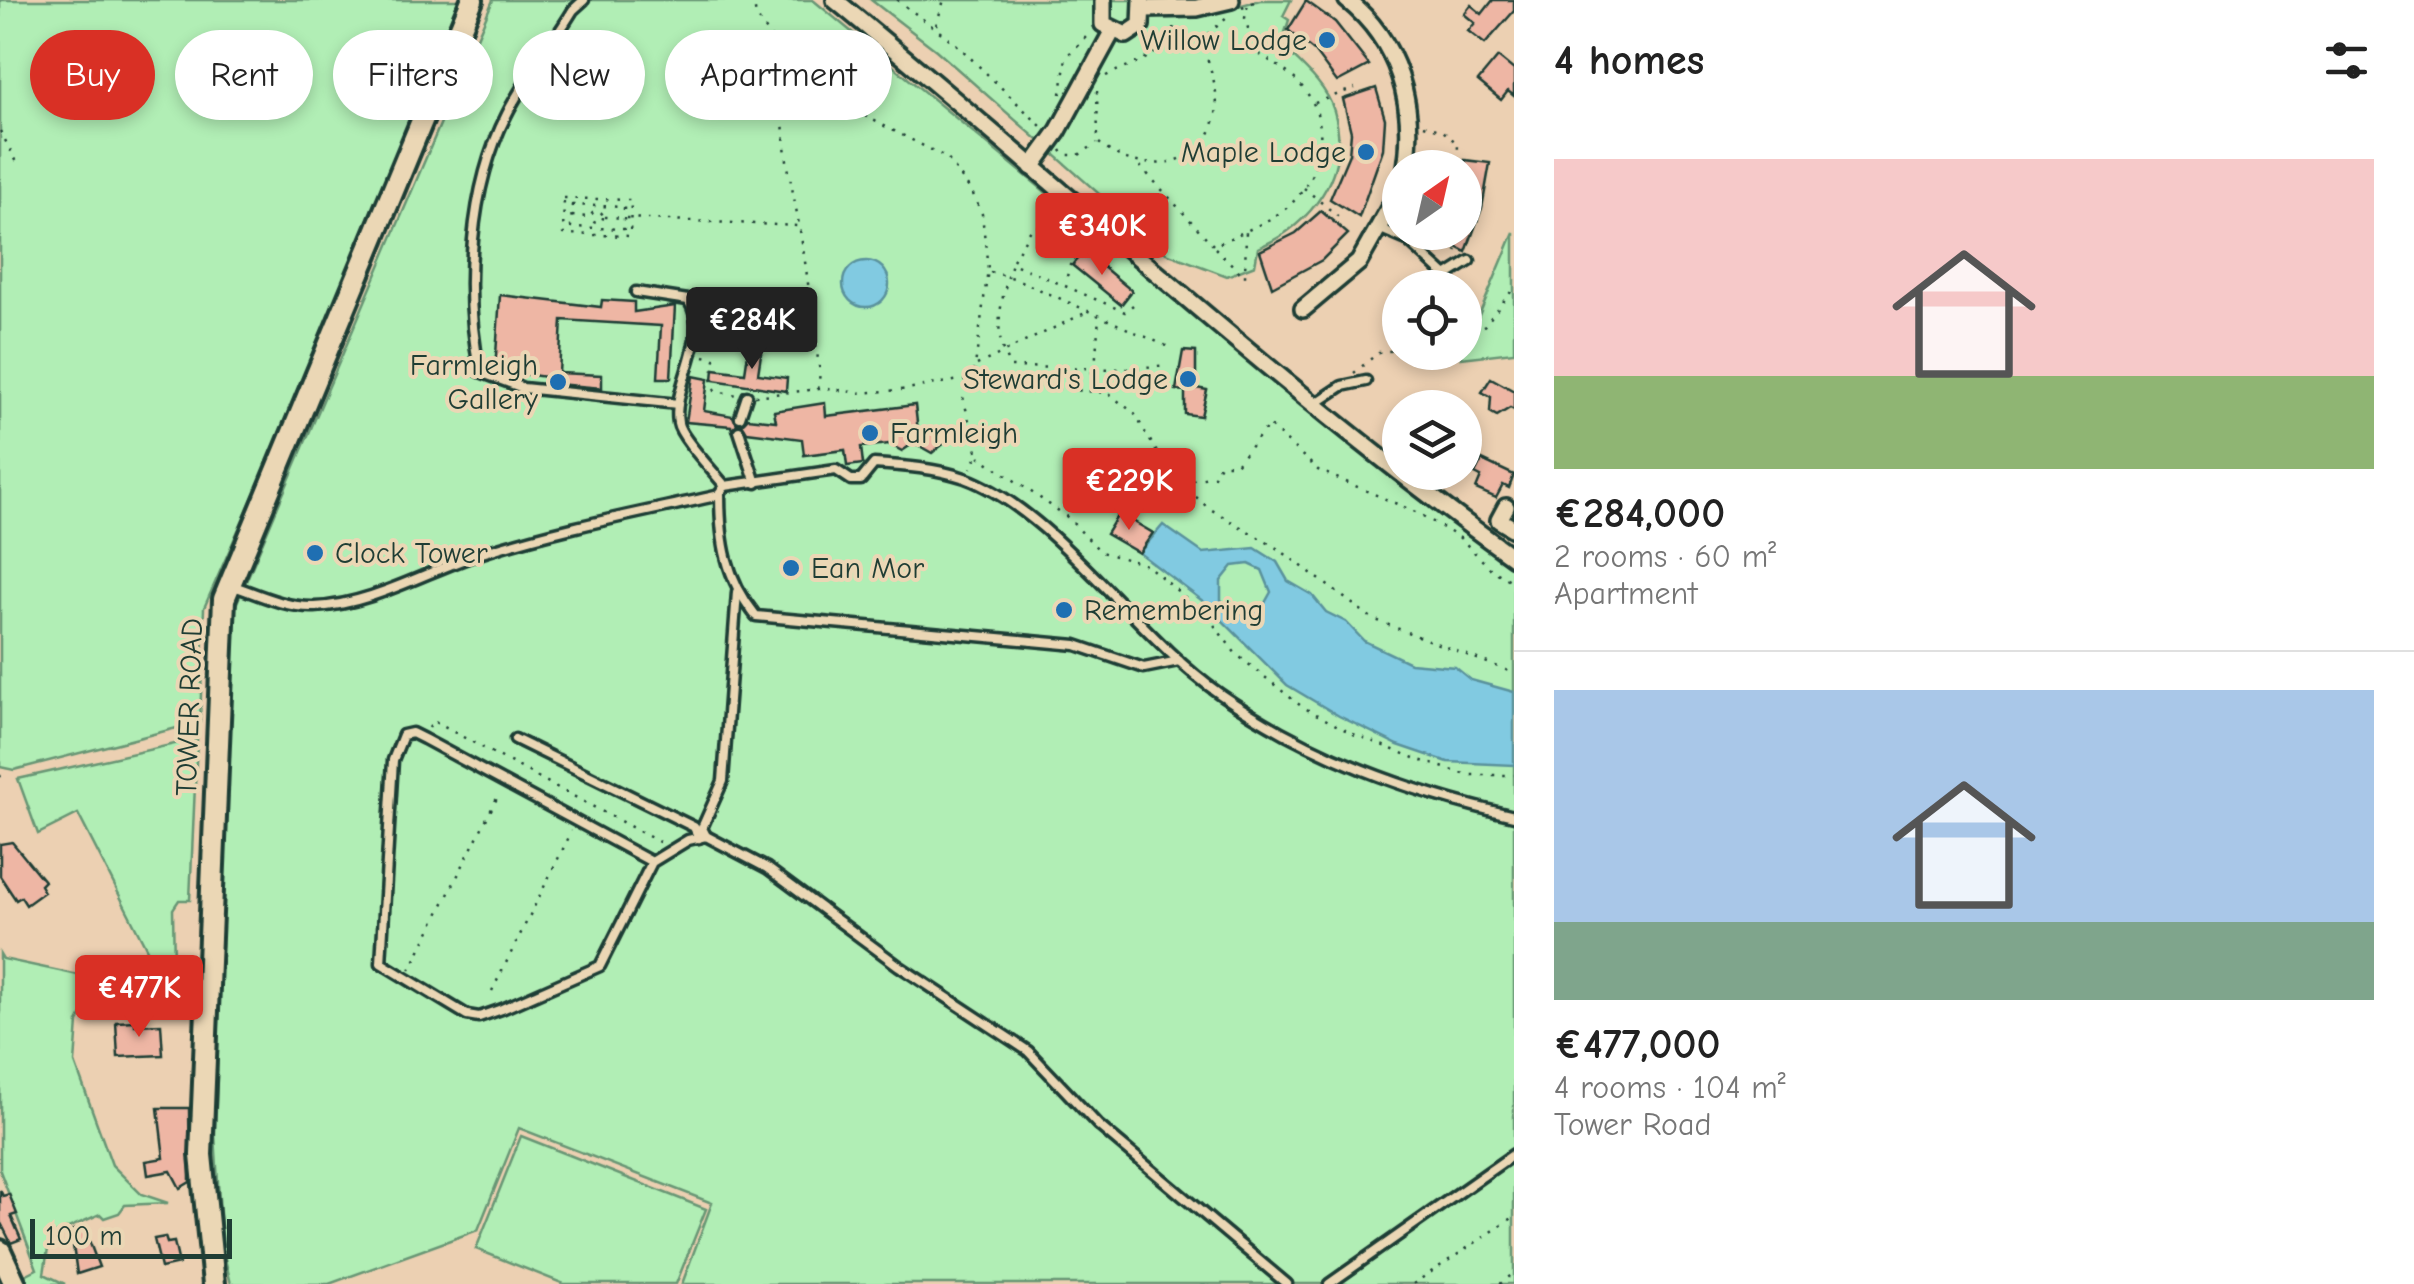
<!DOCTYPE html>
<html lang="en">
<head>
<meta charset="utf-8">
<style>
  :root { --surface:#fff; --page:#f2f2f2; --text:#222; --muted:#767676; --line:#e0e0e0; --accent:#d93025 }
  body { margin:0; font-family:"Comic Neue",sans-serif; background:var(--page); color:var(--text); height:100vh; display:flex; flex-direction:column; font-size:38px; white-space:nowrap }
  * { box-sizing:border-box; margin:0 }
  p { font-size:32px; color:var(--muted) }
  .icon { flex:none; width:55px; height:55px; fill:none; stroke:currentColor; stroke-width:2; stroke-linecap:round; stroke-linejoin:round }
  .map { position:relative; flex:1; overflow:hidden }
  .side { display:flex; flex-direction:column; background:var(--surface); width:900px }
  .side>* { flex:none }
  .guide { position:absolute; left:30px; top:30px; width:950px; height:90px; display:flex; gap:20px }
  .needle { width:65px; rotate:34deg }
  .buttons { position:absolute; left:1382px; top:150px; display:grid; gap:20px }
  .buttons a { display:grid; place-items:center; width:100px; height:100px; border-radius:50%; background:var(--surface); box-shadow:0 5px 15px #0003; font-size:50px }
  .scale { position:absolute; left:30px; bottom:25px; width:202px; box-sizing:border-box; padding-left:10px; border:5px solid #1f3d34; border-top:0; font-size:28px; line-height:35px; white-space:nowrap; color:#1f3d34; -webkit-text-stroke:8px #ebd7b5; paint-order:stroke }
  .price { position:absolute; translate:-50% -85px; padding:0 22px; border-radius:10px; background:var(--accent); color:#fff; font-size:32px; line-height:65px; filter:drop-shadow(0 2px 5px #0008) }
  .price::after { content:''; position:absolute; left:50%; top:60px; width:30px; height:22px; margin-left:-15px; background:inherit; clip-path:polygon(0 0,100% 0,50% 100%) }
  .price.active { background:#222; color:#fff }
  ul { padding:0; list-style:none }
  li { display:grid; align-content:center; gap:20px; height:530px; padding:0 40px }
  li+li { border-top:2px solid var(--line) }
  li span { display:grid; place-items:center; height:310px; border-radius:0px; color:#555 }
  li>.icon { margin-inline-start:auto }
  span .icon { width:180px; height:180px; fill:#fffc; stroke-width:1 }
  li b { font-size:42px }
  h2 { display:flex; justify-content:space-between; align-items:center; height:120px; padding:0 40px; font-size:42px }
  .tag { padding:0 35px; border-radius:45px; background:var(--surface); box-shadow:0 5px 15px #0003; font-size:35px; line-height:90px }
  .tag.active { background:var(--accent); color:#fff }
  main { display:flex; flex:1; min-height:0 }
  .map>svg:first-child { display:block }
</style>
</head>
<body>
<main>
<div class="map">
<svg width="1514" height="1284" viewBox="0 0 1514 1284">
  <rect width="100%" height="100%" fill="#ecd0b2"/>
  <filter id="ink" filterUnits="userSpaceOnUse"><feTurbulence type="fractalNoise" baseFrequency=".01" numOctaves="2"/><feDisplacementMap in="SourceGraphic" scale="20" xChannelSelector="R" yChannelSelector="G"/><feConvolveMatrix kernelMatrix="1 2 1 2 8 2 1 2 1" color-interpolation-filters="sRGB"/></filter>
  <g filter="url(#ink)">
    <g fill="#b1eeb5" stroke="#689674" stroke-width="2.5">
      <path d="M0,0H461L312,362L204,608L200,722L14,770L0,767Z"/>
      <path d="M493,0H813L1392,478L1514,565V1284H682L712,1203L519,1128L478,1230L329,1284H231L222,1246L215,1135L233,612Z"/>
      <path d="M871,0H1154L1202,16L1260,0H1291L1283,16L1289,20L1281,45C1300,64 1326,84 1334,111C1352,173 1311,225 1258,248L1255,265L1227,276L1166,253L936,50Z"/>
      <path d="M1514,232V352L1461,358Z"/>
      <path d="M197,739L190,900H179L173,909L174,968L157,969L78,814L38,834L18,779Z"/>
      <path d="M0,954L3,959L78,975L93,993L78,1022L75,1063L112,1165L141,1194L168,1203L125,1205L119,1213L104,1218L100,1214L50,1236L44,1274L65,1284H27L23,1276L37,1269L0,1171Z"/>
      <path d="M521,1136L706,1209L676,1284H564L476,1249Z"/>
    </g>
    <g fill="#81cae1" stroke="#5a929c" stroke-width="2.5" fill-rule="evenodd">
      <circle cx="866" cy="284" r="23"/>
      <path d="M1163,525L1203,553L1255,548L1277,562L1288,581L1312,595L1326,612L1346,622L1364,641L1410,663L1455,667L1471,680L1514,692V765L1448,762L1398,745L1339,716L1287,685L1204,602L1139,553ZM1249,564L1262,570L1271,592L1261,610L1236,614L1221,600V581L1233,566Z"/>
    </g>
    <g fill="#eeb6a4" stroke="#1f3d34" stroke-width="2.5">
      <path d="M1493,0H1514V11L1485,44L1468,31L1475,23L1464,14L1471,5L1482,14Z"/>
      <path d="M1306,1L1335,22L1369,65L1337,82L1314,51L1288,30Z"/>
      <path d="M1498,57L1514,70V96L1508,91L1501,100L1478,81Z"/>
      <path d="M1376,88L1385,119L1383,149L1359,217L1330,199L1349,154L1351,132L1343,99Z"/>
      <path d="M1465,160L1490,163L1482,208L1466,252L1429,232H1465Z"/>
      <path d="M1321,211L1348,234L1322,260L1272,287L1260,251L1296,233Z"/>
      <path d="M1084,251L1132,291L1121,305L1072,265Z"/>
      <path d="M500,295L601,307L602,300L634,302V312L675,306L671,378H658L661,326L562,320L559,373L602,375V388L545,383L546,377L495,370Z"/>
      <path d="M719,310L751,316L747,333L715,327Z"/>
      <path d="M750,340L763,341L758,374L787,378L786,391L713,380L714,369L745,373Z"/>
      <path d="M1183,351L1196,352V388L1207,390L1201,416L1185,414V391L1176,390Z"/>
      <path d="M693,376L708,379L704,411L733,416L737,424L732,430L731,426L686,422Z"/>
      <path d="M1491,378L1514,391V410L1510,408L1497,416L1490,412L1491,397L1482,392Z"/>
      <path d="M825,403L826,416L915,405L918,431L943,428L950,439L932,453L914,443L902,451L889,444L861,447L863,464L847,466L845,450L804,455L802,439L747,432L742,424L748,418L776,421L774,411Z"/>
      <path d="M1482,460L1514,475L1509,488L1503,485L1496,498L1476,489L1481,477L1475,474Z"/>
      <path d="M1119,513L1153,533L1139,553L1106,534Z"/>
      <path d="M12,842L44,881L40,885L44,892L26,905L21,897L16,900L0,876V844Z"/>
      <path d="M135,1021V1025L161,1024L163,1055L118,1057L116,1022Z"/>
      <path d="M158,1108H189L190,1182L180,1188L171,1171L148,1175L146,1161L164,1158Z"/>
      <path d="M0,1190L3,1196L9,1194L17,1214L11,1216L21,1239L11,1243L0,1221Z"/>
      <path d="M84,1227L99,1267L77,1274L71,1231Z"/>
      <path d="M165,1237L167,1243L174,1242L179,1264L161,1268L154,1239Z"/>
    </g>
    <g fill="none" stroke-linecap="round" stroke-linejoin="round">
      <defs>
        <g id="lane">
          <path d="M584,0L573,10C552,45 525,78 507,114C469,188 463,292 480,372L523,388L678,404"/>
          <path d="M1381,229L1407,240L1446,276L1470,261"/>
          <path d="M636,292L688,300C713,335 671,386 678,423C680,437 714,472 725,486"/>
          <path d="M1315,404L1342,386L1366,381"/>
          <path d="M740,417L747,396"/>
          <path d="M739,431L756,483"/>
          <path d="M725,486L836,470L851,480H861L874,464C905,466 935,468 965,478C1055,511 1136,636 1220,694C1309,756 1409,792 1514,816"/>
          <path d="M725,486L720,493C720,541 725,577 756,616L1076,645L1144,668L1179,661"/>
          <path d="M234,586C259,595 287,608 315,607C371,605 429,570 482,553C560,528 640,513 720,495"/>
          <path d="M515,739L694,827L699,838"/>
          <path d="M706,836L702,828L723,781L737,592"/>
          <path d="M652,862L424,739L412,733L403,735L393,760L381,963L467,1015L479,1017L502,1009L600,966L652,862L688,840L706,836L767,868L899,966L1028,1051L1098,1125L1287,1284"/>
          <path d="M1329,1284L1514,1154"/>
        </g>
        <g id="street">
          <path d="M835,0C1061,185 1276,387 1514,558"/>
          <path d="M1103,0V24L1126,35L1141,25L1142,0"/>
          <path d="M1347,0C1399,42 1416,104 1406,168"/>
          <path d="M1145,9L1197,8L1231,0"/>
          <path d="M1032,167L1058,131L1112,32"/>
          <path d="M1303,309L1359,262L1400,189"/>
          <path d="M1506,507L1499,520L1514,529"/>
        </g>
        <g id="secondary">
          <path d="M0,1251L15,1284"/>
          <path d="M214,1284L201,1155L224,599L472,0"/>
        </g>
      </defs>
      <use href="#lane" stroke="#1f3d34" stroke-width="15"/>
      <use href="#street" stroke="#1f3d34" stroke-width="22"/>
      <use href="#secondary" stroke="#1f3d34" stroke-width="28"/>
      <g stroke="#1f3d34" stroke-width="2.5" stroke-dasharray="2.5 8" stroke-linecap="butt">
        <path d="M753,0L756,16L790,63"/>
        <path d="M897,0L955,43L1044,129"/>
        <path d="M1242,7L1259,0"/>
        <path d="M936,25L944,0"/>
        <path d="M1165,46L1201,39"/>
        <path d="M1106,76C1141,58 1158,62 1176,24"/>
        <path d="M1097,91L1098,142C1132,174 1198,173 1214,122C1223,95 1208,66 1202,39L1228,17"/>
        <path d="M1061,94L1066,57L1090,33"/>
        <path d="M1315,103L1355,88"/>
        <path d="M1424,125L1443,131L1458,144L1457,168"/>
        <path d="M0,131L18,164"/>
        <path d="M1061,150L1064,155H1079L1097,143"/>
        <path d="M1140,166L1214,246C1235,235 1258,227 1278,214C1315,191 1334,135 1309,96C1296,76 1276,64 1255,52L1245,18L1248,4"/>
        <path d="M1304,188L1340,218"/>
        <path d="M564,198L631,200L630,236L563,234Z"/>
        <path d="M572,205L624,207V229L571,227Z"/>
        <circle cx="597" cy="217" r="6"/>
        <path d="M572,216L589,217"/>
        <path d="M605,217L798,226"/>
        <path d="M1420,232L1434,239"/>
        <path d="M1439,232L1435,240L1461,253"/>
        <path d="M1215,248L1245,277L1246,229"/>
        <path d="M1013,260L1032,228L1053,224L1082,249L1070,265L1065,284"/>
        <path d="M990,272L1014,278L1171,348"/>
        <path d="M1133,305L1125,312L1012,263C1002,297 990,336 1011,367L1125,369L1167,365"/>
        <path d="M1465,337L1485,325L1514,288"/>
        <path d="M704,356L715,359L711,379L715,391L738,395"/>
        <path d="M977,365L1087,312"/>
        <path d="M1095,368L1099,317"/>
        <path d="M1092,371V388"/>
        <path d="M1354,373L1379,352L1400,350"/>
        <path d="M818,389L820,372C812,323 808,273 799,225C789,166 774,123 791,64L820,93L947,158L972,192L982,214L988,269L973,381L963,397L978,455L971,468"/>
        <path d="M755,396L828,388L857,393L901,390L960,380L1108,393L1134,413L1168,471L1207,507L1280,550L1373,619L1514,673"/>
        <path d="M979,456L1066,516L1101,552L1147,565L1208,617L1236,654L1301,706L1351,733L1419,760L1467,775H1514"/>
        <path d="M1182,482L1214,476L1220,464H1236L1269,425L1318,470L1418,513L1460,538L1492,570L1514,582"/>
        <path d="M429,728L433,721L661,843"/>
        <path d="M0,775L1,778"/>
        <path d="M410,970L499,794"/>
        <path d="M492,991L572,831"/>
        <path d="M1413,1284L1514,1217"/>
        <path d="M1500,1284L1514,1273"/>
      </g>
      <use href="#lane" stroke="#ebd7b5" stroke-width="8"/>
      <use href="#street" stroke="#ebd7b5" stroke-width="15"/>
      <use href="#secondary" stroke="#ebd7b5" stroke-width="20"/>
    </g>
  </g>
  <g fill="#1f6fb2" stroke="#ebd7b5" stroke-width="4">
    <circle cx="1327" cy="40" r="10"/>
    <circle cx="1366" cy="152" r="10"/>
    <circle cx="1188" cy="379" r="10"/>
    <circle cx="558" cy="382" r="10"/>
    <circle cx="870" cy="433" r="10"/>
    <circle cx="315" cy="553" r="10"/>
    <circle cx="791" cy="568" r="10"/>
    <circle cx="1064" cy="610" r="10"/>
  </g>
  <g text-anchor="middle" stroke-width="8" stroke-linejoin="round" paint-order="stroke">
    <g font-size="30" fill="#1f3d34" stroke="#ebd7b5" text-anchor="end">
      <text x="1307" y="50">Willow Lodge</text>
      <text x="1346" y="162">Maple Lodge</text>
      <text x="538" y="375">Farmleigh<tspan x="538" dy="34">Gallery</tspan></text>
      <text x="1168" y="389">Steward's Lodge</text>
      <text x="890" y="443" text-anchor="start">Farmleigh</text>
      <text x="335" y="563" text-anchor="start">Clock Tower</text>
      <text x="811" y="578" text-anchor="start">Ean Mor</text>
      <text x="1084" y="620" text-anchor="start">Remembering</text>
    </g>
    <g font-size="30" fill="#1f3d34" stroke="#ebd7b5">
      <text transform="translate(189 707) rotate(-88)" y="10">TOWER ROAD</text>
    </g>
  </g>
</svg>
<div class="buttons">
<a><svg class="needle" viewBox="-14 -14 28 28"><path d="M0-13l5 13h-10z" fill="#e53935"/><path d="M0 13l5-13h-10z" fill="#767676"/></svg></a>
<a><svg class="icon" aria-label="locate" viewBox="0 0 24 24"><circle cx="12" cy="12" r="6"/><path d="M12 2v4M12 18v4M2 12h4M18 12h4"/></svg></a>
<a><svg class="icon" aria-label="layers" viewBox="0 0 24 24"><path d="M12 4l9 5-9 5-9-5zM3 14l9 5 9-5"/></svg></a>
</div>
<div class="scale">100 m</div>
<b class="price" style="left:1102px;top:278px">€340K</b>
<b class="price active" style="left:752px;top:372px">€284K</b>
<b class="price" style="left:1129px;top:533px">€229K</b>
<b class="price" style="left:139px;top:1040px">€477K</b>
<div class="guide">
<a class="tag active">Buy</a>
<a class="tag">Rent</a>
<a class="tag">Filters</a>
<a class="tag">New</a>
<a class="tag">Apartment</a>
</div>
</div>
<section class="side">
<h2>4 homes<svg class="icon" aria-label="filters" viewBox="0 0 24 24"><path d="M4 7h16M4 17h16"/><circle cx="9" cy="7" r="2"/><circle cx="15" cy="17" r="2"/></svg></h2>
<ul>
<li><span style="background:linear-gradient(#f6c9c9 70%,#8fb573 0)"><svg class="icon" aria-label="home" viewBox="0 0 24 24"><path d="M3 11l9-7 9 7M6 9v11h12V9"/></svg></span><div><b>€284,000</b><p>2 rooms · 60 m²</p><p>Apartment</p></div></li>
<li><span style="background:linear-gradient(#a9c7e8 75%,#7fa58c 0)"><svg class="icon" aria-label="home" viewBox="0 0 24 24"><path d="M3 11l9-7 9 7M6 9v11h12V9"/></svg></span><div><b>€477,000</b><p>4 rooms · 104 m²</p><p>Tower Road</p></div></li>
</ul>
</section>
</main>
</body>
</html>
